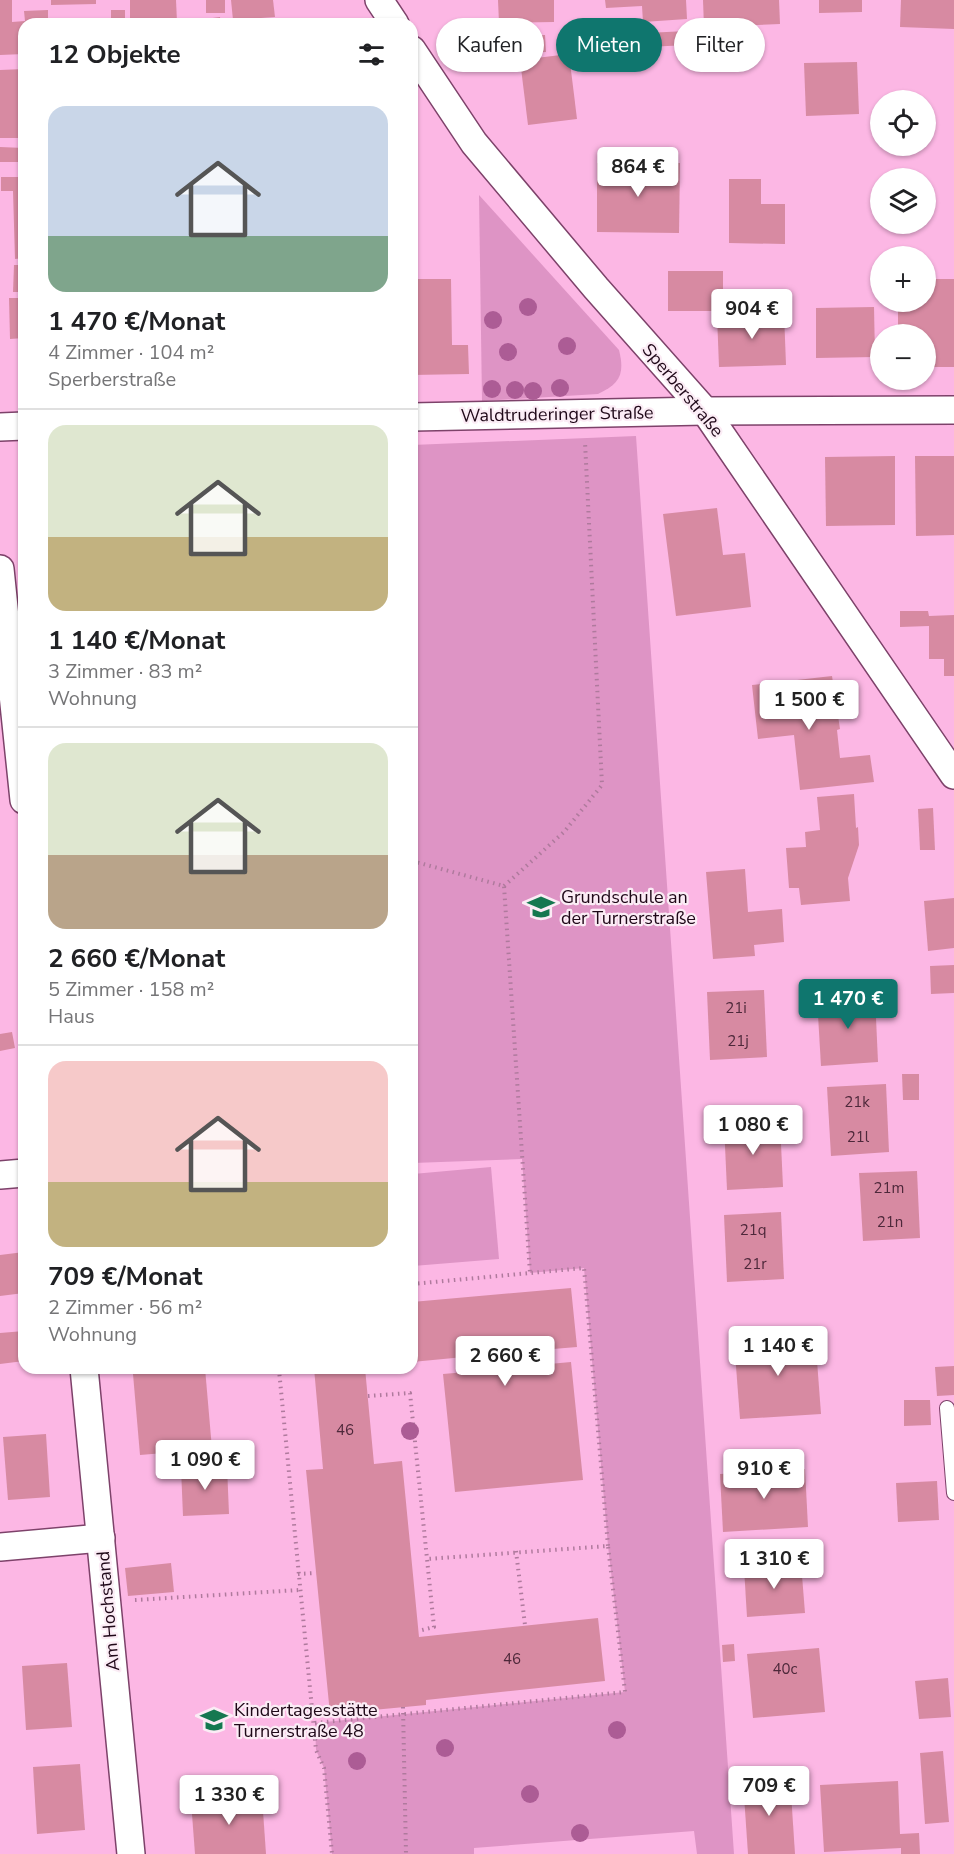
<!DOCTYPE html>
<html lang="de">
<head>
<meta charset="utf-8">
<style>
  :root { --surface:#fff; --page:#f2f2f2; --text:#202124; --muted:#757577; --line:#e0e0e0; --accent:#0f766e }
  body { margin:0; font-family:"Nunito Sans",sans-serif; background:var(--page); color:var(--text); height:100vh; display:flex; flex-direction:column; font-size:22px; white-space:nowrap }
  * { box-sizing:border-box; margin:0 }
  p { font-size:20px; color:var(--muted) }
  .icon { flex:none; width:33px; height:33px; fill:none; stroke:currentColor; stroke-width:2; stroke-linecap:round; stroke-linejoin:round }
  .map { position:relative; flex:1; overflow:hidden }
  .sheet { position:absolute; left:18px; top:18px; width:400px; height:1356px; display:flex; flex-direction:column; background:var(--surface); border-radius:18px; box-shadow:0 2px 4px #0004 }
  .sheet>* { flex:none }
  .hud { position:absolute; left:436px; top:18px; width:428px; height:54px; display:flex; gap:12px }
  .fabs { position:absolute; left:870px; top:90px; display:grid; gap:12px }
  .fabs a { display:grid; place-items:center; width:66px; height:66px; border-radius:50%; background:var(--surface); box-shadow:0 2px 4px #0004; font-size:30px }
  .price { position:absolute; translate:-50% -51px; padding:0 14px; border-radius:6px; background:#fff; color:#222; font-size:20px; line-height:39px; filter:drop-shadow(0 2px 3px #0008) }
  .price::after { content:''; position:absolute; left:50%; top:36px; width:18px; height:14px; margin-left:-9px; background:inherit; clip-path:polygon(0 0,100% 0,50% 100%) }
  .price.on { background:var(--accent); color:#fff }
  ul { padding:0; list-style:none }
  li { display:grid; align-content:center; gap:12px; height:318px; padding:0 30px }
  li+li { border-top:2px solid var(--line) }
  li span { display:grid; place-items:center; height:186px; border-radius:18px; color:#555 }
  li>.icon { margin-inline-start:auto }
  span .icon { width:108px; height:108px; fill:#fffc; stroke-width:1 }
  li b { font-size:26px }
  h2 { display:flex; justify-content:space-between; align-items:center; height:72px; padding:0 30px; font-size:26px }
  .tag { padding:0 21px; border-radius:27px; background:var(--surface); box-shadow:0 2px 4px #0004; font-size:21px; line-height:54px }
  .tag.on { background:var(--accent); color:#fff }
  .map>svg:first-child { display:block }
</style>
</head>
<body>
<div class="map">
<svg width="954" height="1854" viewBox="0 0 954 1854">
  <rect width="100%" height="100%" fill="#fcb7e4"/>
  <g fill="#de94c5">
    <path d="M479,195L619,350C625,374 620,384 598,394L482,401Z"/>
    <path d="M636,436L734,1854H697L694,1831L474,1848V1854H332L324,1768L316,1750L315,1723L625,1692L608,1546L584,1268L530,1273L522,1159L413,1163L412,445Z"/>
    <path d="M491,1167L499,1259L413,1266V1174Z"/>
  </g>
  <g fill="#d78aa2">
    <path d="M0,0H12V22L25,21L24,11L48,10V24H24V54L0,55Z"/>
    <path d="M51,0H96V4L51,5Z"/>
    <path d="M130,0H176L177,22L130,23Z"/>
    <rect x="206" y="0" width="19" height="13"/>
    <path d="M231,0H273L275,17L233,20Z"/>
    <path d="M498,0H554V22L499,23Z"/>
    <path d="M605,0H686L687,19L643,22L642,6L606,8Z"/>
    <path d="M703,0H779L780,24L704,27Z"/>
    <path d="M819,0H862V12L819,13Z"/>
    <path d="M901,0H954V29L900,27Z"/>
    <rect x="111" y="10" width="14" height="11"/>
    <path d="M220,17L221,24H205V19Z"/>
    <path d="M687,31L688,45L647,47L646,33Z"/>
    <path d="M545,35L546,52L519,53L518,36Z"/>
    <path d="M630,36L631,50L600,51V37Z"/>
    <path d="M569,54L577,119L528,125L520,60Z"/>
    <path d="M857,62L859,114L806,116L804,63Z"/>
    <path d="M24,69V138H0V70Z"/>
    <path d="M0,147L24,148V162H0Z"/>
    <path d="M597,163H680L679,233L597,232Z"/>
    <path d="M1,177H24V258L15,259L13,191H1Z"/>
    <path d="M729,179H761V204H785V244L729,243Z"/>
    <path d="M14,265H24V292H13Z"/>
    <rect x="668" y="271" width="55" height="40"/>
    <path d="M412,279H451L452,345H468L469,374L412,375Z"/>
    <path d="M926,279H954V367H926V334H898V302H926Z"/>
    <path d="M9,298H24V338L10,339Z"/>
    <path d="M874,307L875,357L816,358V308Z"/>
    <path d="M784,313L786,365L719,367L717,315Z"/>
    <path d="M895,456V525L826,526L825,457Z"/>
    <path d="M915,456H954V535L916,536Z"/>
    <path d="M717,508L723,555L745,553L751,607L676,616L663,514Z"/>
    <path d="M900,611H928L929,616L954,615V676H944V659H929V626L900,627Z"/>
    <path d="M832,676L840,729L837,730L840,758L870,755L874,782L800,790L794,735L758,739L752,685Z"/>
    <path d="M854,794L856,828L858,827L859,845L848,878L850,901L801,905L799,888H789L786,848L806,847L805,832L820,830L817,797Z"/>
    <path d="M933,808L935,850H920L918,809Z"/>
    <path d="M745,869L748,912L782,909L784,942L754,945L755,956L713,959L706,872Z"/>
    <path d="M954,898V948L928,951L924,901Z"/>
    <path d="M954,965V993L931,994L930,966Z"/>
    <path d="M764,990L767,1057L710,1060L707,992Z"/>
    <path d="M875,996L878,1062L821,1066L817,998Z"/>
    <path d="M12,1032L15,1048L0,1051V1034Z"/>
    <path d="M902,1074H919V1100H903Z"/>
    <path d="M886,1084L889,1152L831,1156L827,1087Z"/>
    <path d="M780,1122L783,1187L727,1190L724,1124Z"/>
    <path d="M917,1171L920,1238L863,1241L859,1173Z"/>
    <path d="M781,1212L784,1279L727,1282L724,1215Z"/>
    <path d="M24,1252V1293L0,1296V1255Z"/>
    <path d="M571,1288L577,1347L504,1353L505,1368L571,1362L583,1480L455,1492L443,1374L466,1372L464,1357L412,1362V1302Z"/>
    <path d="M24,1331V1361L0,1364V1333Z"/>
    <path d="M815,1334L821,1414L740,1419L734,1340Z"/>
    <path d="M954,1366V1395L937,1396L935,1367Z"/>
    <path d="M205,1368L212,1449L140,1455L133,1374Z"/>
    <path d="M314,1368H365L374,1464L402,1461L419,1637L598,1618L605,1681L426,1700V1705L330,1714L306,1470L323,1469Z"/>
    <path d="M904,1400H930L931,1425L904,1426Z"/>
    <path d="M46,1434L50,1497L8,1500L3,1437Z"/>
    <path d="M227,1466L229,1514L183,1516L181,1468Z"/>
    <path d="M805,1469L808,1527L723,1532L720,1474Z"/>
    <path d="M937,1481L939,1520L898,1522L896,1483Z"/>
    <path d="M171,1563L174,1592L128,1596L125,1568Z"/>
    <path d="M801,1563L805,1613L747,1617L744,1568Z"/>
    <path d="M734,1644L735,1661L723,1662L722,1645Z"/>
    <path d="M819,1648L825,1712L753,1718L747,1654Z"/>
    <path d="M67,1663L72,1727L26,1730L22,1666Z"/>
    <path d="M948,1678L951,1717L919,1719L915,1681Z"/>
    <path d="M943,1751L949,1822L925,1824L920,1753Z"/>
    <path d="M80,1764L85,1830L37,1834L33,1767Z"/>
    <path d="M790,1778L795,1854H748L743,1781Z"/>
    <path d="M898,1781L900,1834L919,1833L920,1854H901V1848L824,1852L820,1785Z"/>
    <path d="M262,1797L266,1854H195L191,1801Z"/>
  </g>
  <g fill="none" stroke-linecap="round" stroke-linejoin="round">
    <defs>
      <path id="service" d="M947,1408L954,1493"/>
      <g id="minor">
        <path d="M379,0L395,24"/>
        <path d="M412,50L474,143L596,288L705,411L954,775"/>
        <path d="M412,417L705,411L954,410"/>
        <path d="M0,427L24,426"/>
        <path d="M0,569L24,800"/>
        <path d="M0,1175L24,1173"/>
        <path d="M84,1368L131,1854"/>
        <path d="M0,1547L101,1538"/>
      </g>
    </defs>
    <use href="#service" stroke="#7d426a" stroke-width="16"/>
    <use href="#minor" stroke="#7d426a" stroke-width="30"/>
    <g stroke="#af7a9d" stroke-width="4" stroke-dasharray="1.5 4.5" stroke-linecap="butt">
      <path d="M412,861L504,886L530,1273"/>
      <path d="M504,886L564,832L602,785L585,442"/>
      <path d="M412,1284L584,1268L608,1546"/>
      <path d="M292,1368L279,1370L316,1750L324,1768L332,1854"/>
      <path d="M368,1396L410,1393L434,1627L418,1631"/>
      <path d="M516,1551L525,1625"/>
      <path d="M298,1574L316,1573"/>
      <path d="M135,1600L299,1590"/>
      <path d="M403,1707L406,1854"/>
      <path d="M315,1723L625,1692L608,1546L427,1559"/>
    </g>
    <use href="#service" stroke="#fff" stroke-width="14"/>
    <use href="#minor" stroke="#fff" stroke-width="27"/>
  </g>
  <g fill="#ac5c95">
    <circle cx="528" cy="307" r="9"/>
    <circle cx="493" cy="320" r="9"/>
    <circle cx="567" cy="346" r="9"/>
    <circle cx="508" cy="352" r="9"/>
    <circle cx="560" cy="388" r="9"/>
    <circle cx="492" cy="389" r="9"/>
    <circle cx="515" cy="390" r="9"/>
    <circle cx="533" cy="391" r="9"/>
    <circle cx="410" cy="1431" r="9"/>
    <circle cx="617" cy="1730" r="9"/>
    <circle cx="445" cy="1748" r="9"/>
    <circle cx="357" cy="1761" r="9"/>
    <circle cx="530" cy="1794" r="9"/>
    <circle cx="580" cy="1833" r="9"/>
  </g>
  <defs>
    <symbol id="school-bare" viewBox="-9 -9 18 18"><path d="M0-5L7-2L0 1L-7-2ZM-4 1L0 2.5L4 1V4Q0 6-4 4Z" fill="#157850" stroke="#fbecf5" stroke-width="2.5" paint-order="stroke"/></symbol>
  </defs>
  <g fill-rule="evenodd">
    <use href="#school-bare" x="522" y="888" width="38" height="38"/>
    <use href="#school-bare" x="195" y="1701" width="38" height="38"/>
  </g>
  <g text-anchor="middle" stroke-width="4.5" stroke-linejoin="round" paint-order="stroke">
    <g font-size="15" fill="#4d283a">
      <text x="736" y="1013">21i</text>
      <text x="738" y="1046">21j</text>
      <text x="857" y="1107">21k</text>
      <text x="858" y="1142">21l</text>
      <text x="889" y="1193">21m</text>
      <text x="890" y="1227">21n</text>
      <text x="753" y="1235">21q</text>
      <text x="755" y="1269">21r</text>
      <text x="345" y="1435">46</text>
      <text x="512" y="1664">46</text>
      <text x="785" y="1674">40c</text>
    </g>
    <g font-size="18" fill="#1f0818" stroke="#fbecf5">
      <text transform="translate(683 390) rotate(50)" y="6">Sperberstraße</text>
      <text transform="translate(557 414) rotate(-1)" y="6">Waldtruderinger Straße</text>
      <text transform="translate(108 1611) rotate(-95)" y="6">Am Hochstand</text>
    </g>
    <g font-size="18" fill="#1f0818" stroke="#fbecf5" text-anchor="start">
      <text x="561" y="903">Grundschule an<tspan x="561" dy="21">der Turnerstraße</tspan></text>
      <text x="234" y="1716">Kindertagesstätte<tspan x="234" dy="21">Turnerstraße 48</tspan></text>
    </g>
  </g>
</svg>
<div class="fabs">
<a><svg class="icon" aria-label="locate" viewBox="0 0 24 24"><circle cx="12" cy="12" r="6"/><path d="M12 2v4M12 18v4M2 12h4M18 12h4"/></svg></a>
<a><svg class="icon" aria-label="layers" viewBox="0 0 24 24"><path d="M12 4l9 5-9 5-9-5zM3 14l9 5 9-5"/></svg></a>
<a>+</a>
<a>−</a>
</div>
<b class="price" style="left:638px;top:198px">864 €</b>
<b class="price" style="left:752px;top:340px">904 €</b>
<b class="price" style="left:809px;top:731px">1 500 €</b>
<b class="price on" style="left:848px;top:1030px">1 470 €</b>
<b class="price" style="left:753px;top:1156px">1 080 €</b>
<b class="price" style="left:778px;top:1377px">1 140 €</b>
<b class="price" style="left:505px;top:1387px">2 660 €</b>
<b class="price" style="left:205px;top:1491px">1 090 €</b>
<b class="price" style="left:764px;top:1500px">910 €</b>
<b class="price" style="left:774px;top:1590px">1 310 €</b>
<b class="price" style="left:769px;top:1817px">709 €</b>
<b class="price" style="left:229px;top:1826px">1 330 €</b>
<div class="hud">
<a class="tag">Kaufen</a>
<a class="tag on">Mieten</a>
<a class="tag">Filter</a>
</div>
<section class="sheet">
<h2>12 Objekte<svg class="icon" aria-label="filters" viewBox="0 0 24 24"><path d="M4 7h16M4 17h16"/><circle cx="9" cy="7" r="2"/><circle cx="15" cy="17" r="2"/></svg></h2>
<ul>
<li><span style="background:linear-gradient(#c9d6e8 70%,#7fa58c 0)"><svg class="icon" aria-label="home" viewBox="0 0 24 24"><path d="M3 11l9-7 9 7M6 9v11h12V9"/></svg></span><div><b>1 470 €/Monat</b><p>4 Zimmer · 104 m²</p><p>Sperberstraße</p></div></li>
<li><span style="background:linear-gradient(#dfe7d0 60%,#c2b280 0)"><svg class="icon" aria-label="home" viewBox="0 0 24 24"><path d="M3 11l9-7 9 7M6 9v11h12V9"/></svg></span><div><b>1 140 €/Monat</b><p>3 Zimmer · 83 m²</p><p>Wohnung</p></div></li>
<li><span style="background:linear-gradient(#dfe7d0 60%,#b9a48a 0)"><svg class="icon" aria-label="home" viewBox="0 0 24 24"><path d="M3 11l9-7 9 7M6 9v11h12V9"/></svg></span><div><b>2 660 €/Monat</b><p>5 Zimmer · 158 m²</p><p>Haus</p></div></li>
<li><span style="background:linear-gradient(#f6c9c9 65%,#c2b280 0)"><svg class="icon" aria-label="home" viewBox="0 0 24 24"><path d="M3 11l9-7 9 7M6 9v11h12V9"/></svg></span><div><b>709 €/Monat</b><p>2 Zimmer · 56 m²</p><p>Wohnung</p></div></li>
</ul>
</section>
</div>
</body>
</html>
